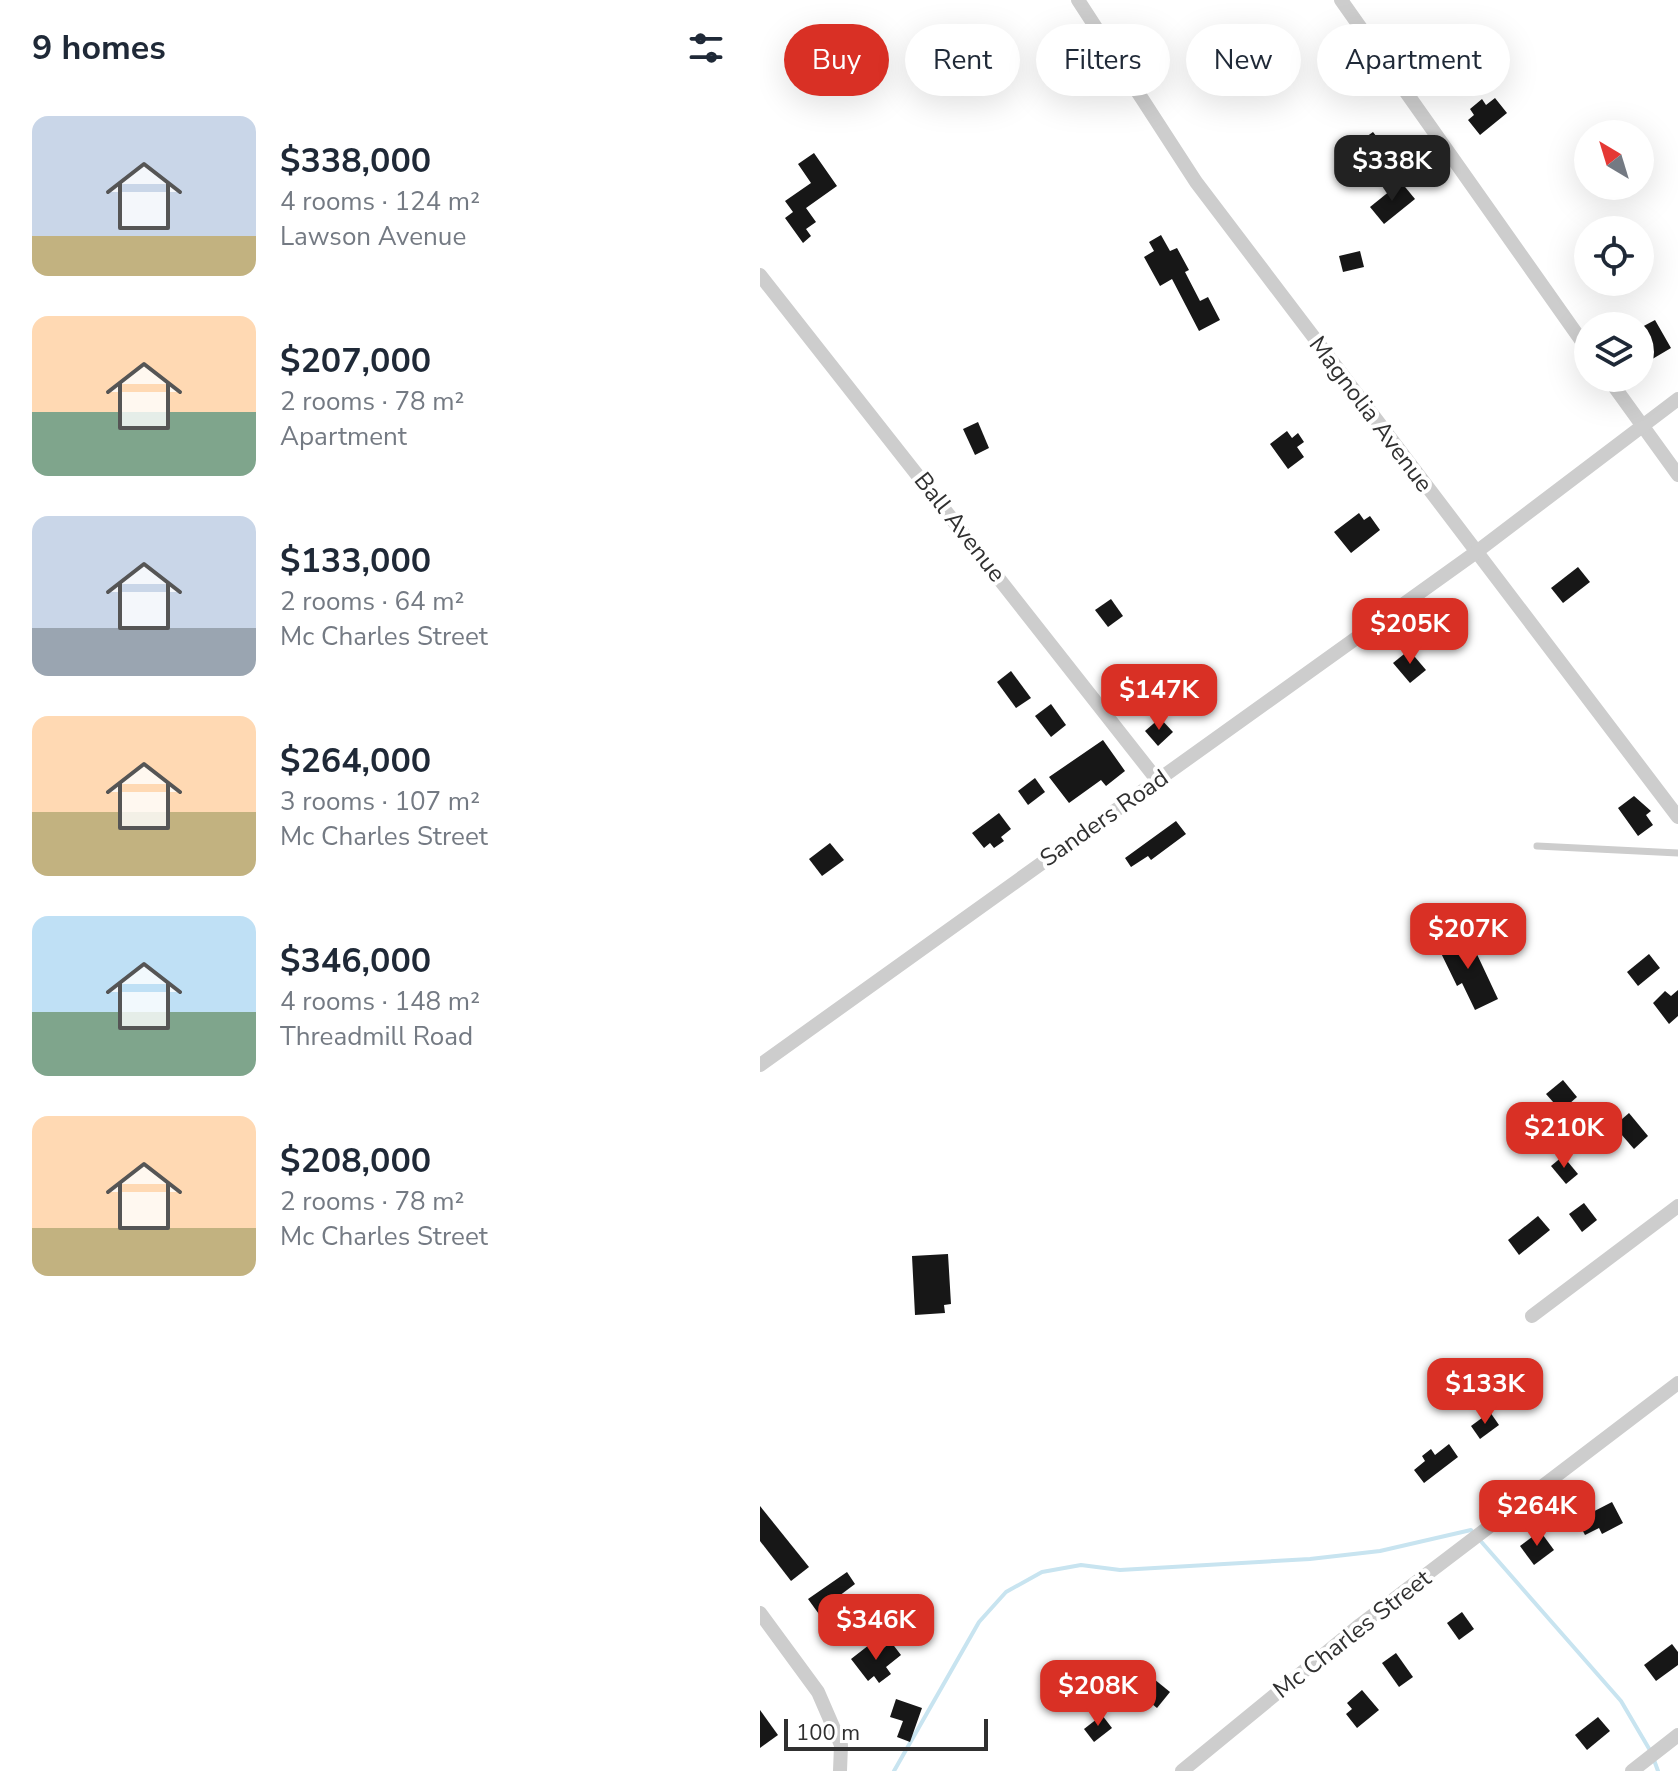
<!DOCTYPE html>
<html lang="en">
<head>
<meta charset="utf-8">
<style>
  :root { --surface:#fff; --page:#f2f2f3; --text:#1f2937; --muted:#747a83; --accent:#d93025 }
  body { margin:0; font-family:"Nunito Sans",sans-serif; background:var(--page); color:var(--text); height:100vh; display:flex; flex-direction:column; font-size:30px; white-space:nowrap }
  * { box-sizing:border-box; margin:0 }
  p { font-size:26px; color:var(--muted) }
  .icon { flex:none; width:44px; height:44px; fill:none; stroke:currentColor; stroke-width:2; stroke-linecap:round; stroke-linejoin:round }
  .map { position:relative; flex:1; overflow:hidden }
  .sheet { display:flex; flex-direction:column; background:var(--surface); width:760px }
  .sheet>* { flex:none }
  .guide { position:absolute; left:24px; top:24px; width:760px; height:72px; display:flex; gap:16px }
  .needle { width:52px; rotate:322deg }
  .buttons { position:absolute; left:814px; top:120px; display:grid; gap:16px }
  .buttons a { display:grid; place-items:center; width:80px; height:80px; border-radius:50%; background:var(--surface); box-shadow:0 8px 32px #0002; font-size:40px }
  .scale { position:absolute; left:24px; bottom:20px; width:204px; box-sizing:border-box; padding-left:8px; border:4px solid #303030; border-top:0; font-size:22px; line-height:28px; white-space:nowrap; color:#303030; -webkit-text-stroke:6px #fff; paint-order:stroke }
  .price { position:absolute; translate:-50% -68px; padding:0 18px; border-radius:16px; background:var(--accent); color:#fff; font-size:26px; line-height:52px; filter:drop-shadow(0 2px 4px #0008) }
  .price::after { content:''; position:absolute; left:50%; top:48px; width:24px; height:18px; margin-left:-12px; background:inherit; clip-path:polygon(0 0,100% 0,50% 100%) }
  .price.current { background:#222; color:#fff }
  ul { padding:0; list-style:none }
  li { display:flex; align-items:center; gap:24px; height:200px; padding:0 32px }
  li span { display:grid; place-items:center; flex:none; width:224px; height:160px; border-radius:16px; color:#555 }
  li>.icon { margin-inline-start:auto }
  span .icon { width:96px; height:96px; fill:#fffc; stroke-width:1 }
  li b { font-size:34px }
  h2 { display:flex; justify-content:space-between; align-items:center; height:96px; padding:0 32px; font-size:34px }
  .tag { padding:0 28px; border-radius:36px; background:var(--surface); box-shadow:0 8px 32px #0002; font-size:28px; line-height:72px }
  .tag.current { background:var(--accent); color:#fff }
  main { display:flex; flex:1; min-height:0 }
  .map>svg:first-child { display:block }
</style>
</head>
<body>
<main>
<section class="sheet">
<h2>9 homes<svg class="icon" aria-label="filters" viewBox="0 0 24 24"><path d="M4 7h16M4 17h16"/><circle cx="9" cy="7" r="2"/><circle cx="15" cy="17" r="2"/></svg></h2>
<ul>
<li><span style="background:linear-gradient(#c9d6e8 75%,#c2b280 0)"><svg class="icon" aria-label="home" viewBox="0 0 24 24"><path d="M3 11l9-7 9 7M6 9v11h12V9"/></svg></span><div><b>$338,000</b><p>4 rooms · 124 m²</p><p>Lawson Avenue</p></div></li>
<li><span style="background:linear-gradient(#ffd9b3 60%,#7fa58c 0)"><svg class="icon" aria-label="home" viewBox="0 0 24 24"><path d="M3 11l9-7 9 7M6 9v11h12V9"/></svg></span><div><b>$207,000</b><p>2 rooms · 78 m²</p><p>Apartment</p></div></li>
<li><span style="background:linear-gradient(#c9d6e8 70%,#9aa5b1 0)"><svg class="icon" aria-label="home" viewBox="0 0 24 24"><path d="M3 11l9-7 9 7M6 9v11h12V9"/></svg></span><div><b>$133,000</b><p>2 rooms · 64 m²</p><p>Mc Charles Street</p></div></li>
<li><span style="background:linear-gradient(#ffd9b3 60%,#c2b280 0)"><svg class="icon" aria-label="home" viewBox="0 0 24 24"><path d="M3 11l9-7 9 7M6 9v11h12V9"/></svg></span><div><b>$264,000</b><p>3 rooms · 107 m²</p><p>Mc Charles Street</p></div></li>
<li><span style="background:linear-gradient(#bfe0f5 60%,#7fa58c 0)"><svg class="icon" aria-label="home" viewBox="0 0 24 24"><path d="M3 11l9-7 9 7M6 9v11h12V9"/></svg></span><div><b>$346,000</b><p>4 rooms · 148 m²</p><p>Threadmill Road</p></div></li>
<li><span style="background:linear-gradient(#ffd9b3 70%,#c2b280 0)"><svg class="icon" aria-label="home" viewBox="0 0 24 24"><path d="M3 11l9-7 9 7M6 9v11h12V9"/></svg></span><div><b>$208,000</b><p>2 rooms · 78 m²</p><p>Mc Charles Street</p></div></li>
</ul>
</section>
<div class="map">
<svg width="918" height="1771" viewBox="0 0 918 1771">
  <rect width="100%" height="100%" fill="#fff"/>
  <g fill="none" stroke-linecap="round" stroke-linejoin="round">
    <g stroke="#c8e4f0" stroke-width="4">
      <path d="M894,1760L898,1771"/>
      <path d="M134,1771L219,1622L246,1592L282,1572L321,1565L360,1570L550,1559L620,1551L711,1530L861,1701L891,1752"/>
    </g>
  </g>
  <g fill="#171717">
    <path d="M735,98L747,113L720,135L708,120L714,115L710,109L722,99L726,105Z"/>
    <path d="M613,132L623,145L617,149L627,162L619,168L599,142Z"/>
    <path d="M54,153L77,186L46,208L56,222L46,229L51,236L43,243L25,218L33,212L25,201L51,183L38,164Z"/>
    <path d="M641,182L655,199L624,224L610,207Z"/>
    <path d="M401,235L410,251L417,248L429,270L425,272L440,301L448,297L460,320L439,331L412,279L400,286L384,257L394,251L389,242Z"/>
    <path d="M600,251L604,267L583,272L579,256Z"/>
    <path d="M895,320L911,348L889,361L881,347L886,345L880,328Z"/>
    <path d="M218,422L229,448L215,455L203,429Z"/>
    <path d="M527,431L532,438L538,433L544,442L537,447L544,457L528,469L510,444Z"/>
    <path d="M599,513L604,520L610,516L620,530L591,553L574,532Z"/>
    <path d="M818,567L830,582L803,603L791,588Z"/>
    <path d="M351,599L363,616L348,627L335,610Z"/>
    <path d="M649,650L666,670L650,683L633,663Z"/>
    <path d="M251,671L271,698L256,708L237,682Z"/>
    <path d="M291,704L306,725L291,737L275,716Z"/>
    <path d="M400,718L413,732L398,746L385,731Z"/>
    <path d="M343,740L365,771L346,786L341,780L309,803L289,777Z"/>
    <path d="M275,778L285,792L268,805L258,791Z"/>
    <path d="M874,796L891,811L886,815L893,825L878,836L858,808Z"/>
    <path d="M239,813L251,829L241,837L244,841L234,848L230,843L224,848L212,833Z"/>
    <path d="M416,821L426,834L391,860L388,856L371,867L365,858Z"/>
    <path d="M70,843L84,860L62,876L49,859Z"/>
    <path d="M707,933L738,999L715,1010L702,983L697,986L678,947Z"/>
    <path d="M889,954L900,968L878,986L867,972Z"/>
    <path d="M918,990V1016L909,1024L893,1003L905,991L911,996Z"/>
    <path d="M803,1080L817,1097L801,1111L786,1094Z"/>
    <path d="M869,1113L888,1136L874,1149L854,1126Z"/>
    <path d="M803,1156L818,1174L806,1184L791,1166Z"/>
    <path d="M824,1203L837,1220L822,1232L809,1214Z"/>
    <path d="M778,1216L790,1230L759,1255L748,1240Z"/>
    <path d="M188,1254L191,1304L184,1305L185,1313L155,1315L152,1256Z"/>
    <path d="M730,1412L739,1425L720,1439L711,1426Z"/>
    <path d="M689,1444L698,1457L664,1483L654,1470L665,1461L662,1456L671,1449L675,1455Z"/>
    <path d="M852,1502L863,1523L842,1534L839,1528L825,1535L817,1520Z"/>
    <path d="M0,1506L49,1567L31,1581L0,1541Z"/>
    <path d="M780,1531L794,1550L774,1565L760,1546Z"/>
    <path d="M87,1572L95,1584L79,1596L91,1613L69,1628L48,1599Z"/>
    <path d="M702,1612L714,1629L699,1640L687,1623Z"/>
    <path d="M131,1642L141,1655L126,1667L131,1674L119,1683L114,1676L108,1681L91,1659L109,1645L116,1654Z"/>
    <path d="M912,1644L918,1652V1665L896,1681L884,1665Z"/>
    <path d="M636,1653L653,1677L639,1687L622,1663Z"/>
    <path d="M394,1679L410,1692L397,1708L381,1695Z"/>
    <path d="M602,1690L619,1710L597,1728L586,1714L592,1709L587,1703Z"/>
    <path d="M136,1699L162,1708L150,1742L137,1737L143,1721L130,1717Z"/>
    <path d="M0,1710L18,1735L0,1748Z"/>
    <path d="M342,1715L352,1728L334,1742L324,1729Z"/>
    <path d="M838,1717L850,1731L827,1750L815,1735Z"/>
  </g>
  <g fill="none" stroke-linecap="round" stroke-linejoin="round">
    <path stroke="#cdcdcd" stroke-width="7" d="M777,846L918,853"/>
    <g stroke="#cdcdcd" stroke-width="14">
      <path d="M318,0L436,182L918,817"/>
      <path d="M581,0L828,350"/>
      <path d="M0,275L398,781"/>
      <path d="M848,378L918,475"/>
      <path d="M0,1065L715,553L918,399"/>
      <path d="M772,1316L918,1206"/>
      <path d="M0,1613L58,1692L81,1745L80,1771"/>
      <path d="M422,1771L600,1625L918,1383"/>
      <path d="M872,1771L918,1735"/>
    </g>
  </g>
  <g text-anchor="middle" stroke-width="8" stroke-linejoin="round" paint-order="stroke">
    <g font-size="24" fill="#303030" stroke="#fff">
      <text transform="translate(611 414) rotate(53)" y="8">Magnolia Avenue</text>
      <text transform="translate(200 527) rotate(52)" y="8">Ball Avenue</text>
      <text transform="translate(344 818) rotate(-35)" y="8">Sanders Road</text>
      <text transform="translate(592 1634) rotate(-38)" y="8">Mc Charles Street</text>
    </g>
  </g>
</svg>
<div class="buttons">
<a><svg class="needle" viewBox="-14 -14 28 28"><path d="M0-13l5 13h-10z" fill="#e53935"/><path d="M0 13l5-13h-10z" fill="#747a83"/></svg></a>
<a><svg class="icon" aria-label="locate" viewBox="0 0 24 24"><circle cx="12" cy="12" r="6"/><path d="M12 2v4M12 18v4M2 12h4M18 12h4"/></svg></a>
<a><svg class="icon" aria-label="layers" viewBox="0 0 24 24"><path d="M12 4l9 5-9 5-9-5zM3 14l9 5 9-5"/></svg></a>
</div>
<div class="scale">100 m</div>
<b class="price current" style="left:632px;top:203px">$338K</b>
<b class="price" style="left:650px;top:666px">$205K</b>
<b class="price" style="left:399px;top:732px">$147K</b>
<b class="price" style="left:708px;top:971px">$207K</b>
<b class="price" style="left:804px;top:1170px">$210K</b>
<b class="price" style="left:725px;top:1426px">$133K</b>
<b class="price" style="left:777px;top:1548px">$264K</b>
<b class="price" style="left:116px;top:1662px">$346K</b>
<b class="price" style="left:338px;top:1728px">$208K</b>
<div class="guide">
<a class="tag current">Buy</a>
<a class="tag">Rent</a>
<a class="tag">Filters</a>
<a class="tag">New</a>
<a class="tag">Apartment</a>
</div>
</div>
</main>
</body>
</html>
